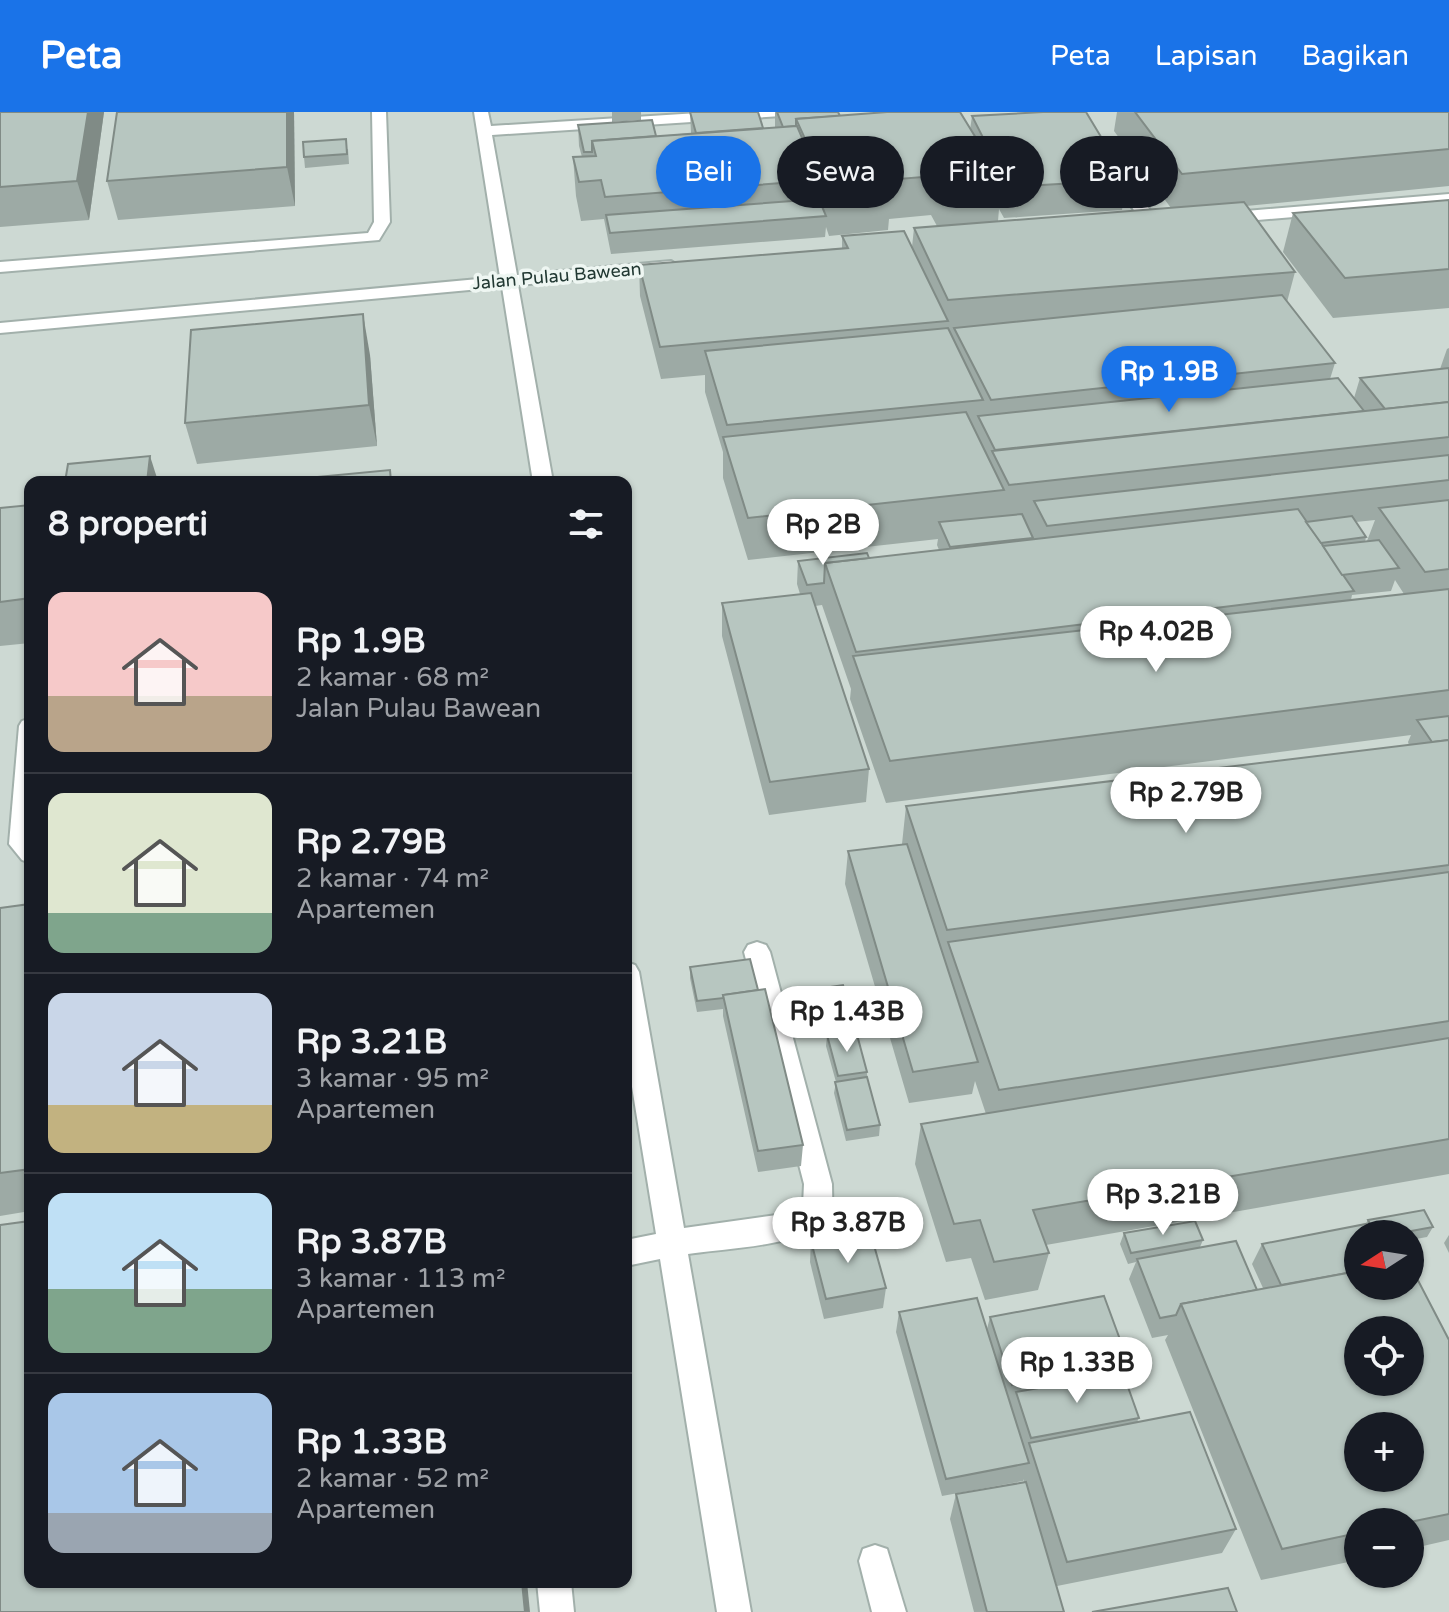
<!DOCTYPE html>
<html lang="id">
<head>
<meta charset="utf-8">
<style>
  :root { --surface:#171b24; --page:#242831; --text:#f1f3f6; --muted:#9ea1a6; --line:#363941; --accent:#1a73e8 }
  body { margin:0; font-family:"Varela Round",sans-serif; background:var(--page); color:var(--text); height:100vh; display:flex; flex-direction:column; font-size:30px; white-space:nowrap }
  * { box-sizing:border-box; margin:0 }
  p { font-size:26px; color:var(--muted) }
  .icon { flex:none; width:44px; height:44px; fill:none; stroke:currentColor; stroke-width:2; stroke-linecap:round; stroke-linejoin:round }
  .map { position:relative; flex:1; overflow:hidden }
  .drawer { position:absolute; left:24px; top:364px; width:608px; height:1112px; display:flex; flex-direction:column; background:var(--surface); border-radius:16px; box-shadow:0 2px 6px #0004 }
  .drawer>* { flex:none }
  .hud { position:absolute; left:656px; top:24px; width:672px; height:72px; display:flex; gap:16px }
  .needle { width:52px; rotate:258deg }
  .controls { position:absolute; left:1344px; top:1108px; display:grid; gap:16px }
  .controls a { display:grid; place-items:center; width:80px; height:80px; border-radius:50%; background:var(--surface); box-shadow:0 2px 6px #0004; font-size:40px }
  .price { position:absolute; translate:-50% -68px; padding:0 18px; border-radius:28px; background:#fff; color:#222; font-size:26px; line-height:52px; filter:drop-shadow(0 2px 4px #0008) }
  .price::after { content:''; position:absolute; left:50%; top:48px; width:24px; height:18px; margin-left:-12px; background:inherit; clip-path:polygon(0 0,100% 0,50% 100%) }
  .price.active { background:var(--accent); color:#fff }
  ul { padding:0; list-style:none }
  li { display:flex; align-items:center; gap:24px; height:200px; padding:0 24px }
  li+li { border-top:2px solid var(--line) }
  li span { display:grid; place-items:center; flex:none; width:224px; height:160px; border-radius:16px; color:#555 }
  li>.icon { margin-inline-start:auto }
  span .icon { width:96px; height:96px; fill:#fffc; stroke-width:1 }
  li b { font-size:34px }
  h2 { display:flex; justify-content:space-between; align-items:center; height:96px; padding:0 24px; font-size:34px }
  .pill { padding:0 28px; border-radius:36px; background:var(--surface); box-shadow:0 2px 6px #0004; font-size:28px; line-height:72px }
  .pill.active { background:var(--accent); color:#fff }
  header { display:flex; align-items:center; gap:48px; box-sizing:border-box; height:112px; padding:0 40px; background:var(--accent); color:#fff }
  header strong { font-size:38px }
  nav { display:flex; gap:44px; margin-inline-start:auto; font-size:28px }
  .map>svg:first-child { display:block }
</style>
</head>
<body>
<header>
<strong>Peta</strong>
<nav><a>Peta</a><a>Lapisan</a><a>Bagikan</a></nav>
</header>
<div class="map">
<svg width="1449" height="1500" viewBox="0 0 1449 1500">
  <rect width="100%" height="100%" fill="#dee9e4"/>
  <path fill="#cdd9d3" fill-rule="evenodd" d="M0,0H1449V1500H0ZM30,370H626V1470H30ZM1358,1122H1410V1174H1358ZM1358,1218H1410V1270H1358ZM1358,1314H1410V1366H1358ZM1358,1410H1410V1462H1358Z"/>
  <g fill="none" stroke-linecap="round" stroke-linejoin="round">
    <defs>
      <g id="minor">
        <path d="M372,0H386L390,110L379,128L0,160V150L368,121L374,110Z"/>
        <path d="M474,0H488L491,14L714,0H789L782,4L492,23L517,163L671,149L679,154L671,159L518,173L553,370H533L502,175L0,221V211L500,165Z"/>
        <path d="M1107,44L1112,46L1158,109V115H1146L1099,49Z"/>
        <path d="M1449,82V92L1222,111L1214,106L1222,101Z"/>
        <path d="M30,606V751L22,748L9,732L19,614L22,609Z"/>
        <path d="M757,830L766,833L770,840L832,1072C832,1083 834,1100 826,1108C802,1135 723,1136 688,1142L751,1500H717L660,1147L626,1154V1128L656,1122L626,938V850L635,853L639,860L684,1116L791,1101L803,1093L804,1072L744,840L748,833Z"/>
        <path d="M875,1433L887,1437L906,1500H872L859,1449L863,1437Z"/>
        <path d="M537,1470H571L574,1500H540Z"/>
      </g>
    </defs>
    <use href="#minor" stroke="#a2b0ab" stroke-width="4"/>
    <use href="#minor" fill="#fff" fill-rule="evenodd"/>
  </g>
  <g fill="#9daaa5" fill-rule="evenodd">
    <path d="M0,0H104L89,108L0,115Z"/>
    <path d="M294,0L295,94L118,108L107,69Z"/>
    <path d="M612,0H641V8L612,10Z"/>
    <path d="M690,0H758L763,16L775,15V0H838L840,4L970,18L972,4L1127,68L1122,98L1004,106L999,97L998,109L1171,96L1114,19L1117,0H1449V74L1246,94L1295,160L1287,190L1335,251L1330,267L1354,286L1360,266L1440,257L1447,237L1449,236V1062L1046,1133L1049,1141L1038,1178L985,1188L971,1146L946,1150L915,1052L921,1012L986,1002L975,969L972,982L909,991L845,772L848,739L902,732L906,694L1409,633L1408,630L1411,623L886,691L850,587L851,577L822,493L815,494L869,657L866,690L769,703L722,524V491L800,482L797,472L798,449L869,446L939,438L937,433L938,427L748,448L723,366V340L705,280V263L661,267L640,184L639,153L842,136V124L912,135L914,116L937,114L931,103L889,107L888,118L829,124L826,115L825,125L611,142L604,107L581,109L576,84L573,45H582L579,34L578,13L656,24L691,21ZM1375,408L1367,429L1365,430L1366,425L1356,410ZM1395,468L1404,482L1351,488L1352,483L1391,479Z"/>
    <path d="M348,37L349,52L305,56L304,45Z"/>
    <path d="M1449,88V196L1333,206L1283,140L1293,101Z"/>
    <path d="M370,243L377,334L197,352L185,311Z"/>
    <path d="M30,393V531L0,534V396Z"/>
    <path d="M30,792V1099L0,1104V796Z"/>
    <path d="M690,855L758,878L803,1033L801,1054L758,1060L723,904V897L697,900L690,866Z"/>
    <path d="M816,877L853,909L852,919L867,960V965L880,1013L879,1024L846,1029L834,981L836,970L826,934L827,924H825L815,888Z"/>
    <path d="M1368,1108L1433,1115L1427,1125L1410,1128V1122H1358L1449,1228V1428L1410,1437V1410H1358V1448L1261,1468L1165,1228L1168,1223L1152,1226L1129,1167L1136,1150L1128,1152L1120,1132L1124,1121L1203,1128L1200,1135L1257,1178L1263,1176L1252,1152L1262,1132L1365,1113Z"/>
    <path d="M1449,1123V1141L1444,1131Z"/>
    <path d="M811,1129L886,1176L883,1196L824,1207L810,1150Z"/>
    <path d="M899,1200L987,1217L990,1205L1129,1252L1124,1265L1139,1306L1137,1310L1236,1417L1222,1441L1057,1474L1047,1443L1064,1500H974L950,1407L956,1382L1024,1370L1023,1367V1369L942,1384L896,1220Z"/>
    <path d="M626,1266L630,1302L626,1303Z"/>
  </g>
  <g fill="#808b86">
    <path d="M88,0H104L89,108L77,69Z"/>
    <path d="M287,0H294L295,94L287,55Z"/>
    <path d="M363,202L370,243L377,334L369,293Z"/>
    <path d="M150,344L157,366L156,370H147Z"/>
    <path d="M522,1470H527L530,1500H525Z"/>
  </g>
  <g fill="#b7c6c0" stroke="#808b86" stroke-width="2" fill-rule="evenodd">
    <path d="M0,0H88L77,69L0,75Z"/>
    <path d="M117,0H287V55L107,69Z"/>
    <path d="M690,0H758L763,16L696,21Z"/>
    <path d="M777,0H838L840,4L796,7V14L783,15Z"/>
    <path d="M887,0H960L1003,70L941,76L935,64L885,68L891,79L831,84L796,7Z"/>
    <path d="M1043,0H1086L1127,68L1008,75L972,4Z"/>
    <path d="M1135,0H1449V37L1182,62Z"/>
    <path d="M652,8L656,24L592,29V40H584L578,13Z"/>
    <path d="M797,14L820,68L605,85L601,68L579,70L573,45L596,44L592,29Z"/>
    <path d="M346,27L347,42L304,45L303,30Z"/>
    <path d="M819,87L826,104L610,121L606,103Z"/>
    <path d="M1449,88V157L1345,166L1293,101Z"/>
    <path d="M1244,90L1295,160L948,188L914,116Z"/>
    <path d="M904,119L948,209L660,235L639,153L848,136L842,124Z"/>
    <path d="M1282,183L1335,251L991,288L954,216Z"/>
    <path d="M363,202L369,293L185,311L191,218Z"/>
    <path d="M948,216L983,288L727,313L705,239Z"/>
    <path d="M1449,256V290L1385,297L1360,266Z"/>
    <path d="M1338,266L1364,299L995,338L978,304Z"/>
    <path d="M1449,290V325L1009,373L992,339Z"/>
    <path d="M966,300L1004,378L748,406L723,325Z"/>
    <path d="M1449,343V368L1047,414L1034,389Z"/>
    <path d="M150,344L147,370H65L68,352Z"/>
    <path d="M390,358L391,370H265Z"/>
    <path d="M1449,388V457L1425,460L1379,396Z"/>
    <path d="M30,393V486L0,490V396Z"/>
    <path d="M1298,397L1354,479L856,540L825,451Z"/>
    <path d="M1022,402L1033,426L950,435L939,410Z"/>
    <path d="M1352,404L1366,425L1321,431L1306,410Z"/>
    <path d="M1379,428L1399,456L1342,463L1323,434Z"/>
    <path d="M867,441L869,446L825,451L824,471L807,473L798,449Z"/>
    <path d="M1449,477V578L890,649L853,544Z"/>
    <path d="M811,481L869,657L770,670L722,491Z"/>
    <path d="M1449,604V628L1432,630L1417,608Z"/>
    <path d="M1449,628V753L947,818L906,694Z"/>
    <path d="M907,732L978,950L913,960L848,739Z"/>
    <path d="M1449,760V909L999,978L948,830Z"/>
    <path d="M30,792V1057L0,1061V796Z"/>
    <path d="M750,847L758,878L723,883L724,886L697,889L690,855Z"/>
    <path d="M843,873L853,909L826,913L816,877Z"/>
    <path d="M765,877L803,1033L758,1039L723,883Z"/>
    <path d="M856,919L867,960L838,964L827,923Z"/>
    <path d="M1449,926V1027L1033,1098L1049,1141L994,1150L980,1108L954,1112L921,1012Z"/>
    <path d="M867,965L880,1013L847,1018L835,970Z"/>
    <path d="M1424,1098L1433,1115L1395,1122H1375L1368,1108Z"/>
    <path d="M30,1109V1470H522L525,1500H0V1113Z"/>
    <path d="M1195,1109L1203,1128L1131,1141L1124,1121Z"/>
    <path d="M1366,1112L1371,1122H1358V1159L1281,1173L1262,1132Z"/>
    <path d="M870,1119L886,1176L826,1187L811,1129Z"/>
    <path d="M1236,1129L1257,1178L1181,1192L1176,1203L1160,1206L1137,1147Z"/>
    <path d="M1410,1153L1449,1228V1402L1410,1410H1358V1421L1282,1437L1181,1192L1358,1159V1174H1410ZM1358,1218H1410V1270H1358ZM1358,1314H1410V1366H1358Z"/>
    <path d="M1104,1184L1129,1252L1012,1273L990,1205Z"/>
    <path d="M977,1186L1029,1351L946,1367L899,1200Z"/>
    <path d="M1123,1261L1139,1306L1031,1326L1016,1280Z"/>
    <path d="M626,1266L629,1284H626Z"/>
    <path d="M1190,1300L1236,1417L1067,1450L1029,1331Z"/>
    <path d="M1026,1370L1064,1500H987L956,1382Z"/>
    <path d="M1228,1476L1237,1500H1092Z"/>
  </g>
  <g text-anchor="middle" stroke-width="7" stroke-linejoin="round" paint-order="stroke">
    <g font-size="18" fill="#213832" stroke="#eef6f2">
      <text transform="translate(557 164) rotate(-5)" y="6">Jalan Pulau Bawean</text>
    </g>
  </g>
</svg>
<div class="controls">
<a><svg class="needle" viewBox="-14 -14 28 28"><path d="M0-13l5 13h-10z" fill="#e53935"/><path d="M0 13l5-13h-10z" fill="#9ea1a6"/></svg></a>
<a><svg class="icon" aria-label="locate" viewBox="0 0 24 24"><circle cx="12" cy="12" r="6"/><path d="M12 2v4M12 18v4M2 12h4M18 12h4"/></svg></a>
<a>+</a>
<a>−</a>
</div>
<b class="price active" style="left:1169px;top:302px">Rp 1.9B</b>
<b class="price" style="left:823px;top:455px">Rp 2B</b>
<b class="price" style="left:1156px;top:562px">Rp 4.02B</b>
<b class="price" style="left:1186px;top:723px">Rp 2.79B</b>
<b class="price" style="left:847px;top:942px">Rp 1.43B</b>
<b class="price" style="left:1163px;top:1125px">Rp 3.21B</b>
<b class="price" style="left:848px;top:1153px">Rp 3.87B</b>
<b class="price" style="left:1077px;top:1293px">Rp 1.33B</b>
<div class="hud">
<a class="pill active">Beli</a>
<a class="pill">Sewa</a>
<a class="pill">Filter</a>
<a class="pill">Baru</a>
</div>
<section class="drawer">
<h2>8 properti<svg class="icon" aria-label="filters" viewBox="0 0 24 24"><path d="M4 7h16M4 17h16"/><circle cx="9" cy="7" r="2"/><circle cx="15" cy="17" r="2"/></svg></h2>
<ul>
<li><span style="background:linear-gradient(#f6c9c9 65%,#b9a48a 0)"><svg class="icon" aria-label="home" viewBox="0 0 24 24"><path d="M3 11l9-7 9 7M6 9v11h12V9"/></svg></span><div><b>Rp 1.9B</b><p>2 kamar · 68 m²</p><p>Jalan Pulau Bawean</p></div></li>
<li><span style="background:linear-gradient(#dfe7d0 75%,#7fa58c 0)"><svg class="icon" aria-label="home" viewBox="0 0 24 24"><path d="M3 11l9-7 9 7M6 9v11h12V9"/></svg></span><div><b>Rp 2.79B</b><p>2 kamar · 74 m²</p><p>Apartemen</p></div></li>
<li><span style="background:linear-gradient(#c9d6e8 70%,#c2b280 0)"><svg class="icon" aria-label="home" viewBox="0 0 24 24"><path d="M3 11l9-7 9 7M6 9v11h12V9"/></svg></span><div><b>Rp 3.21B</b><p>3 kamar · 95 m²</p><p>Apartemen</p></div></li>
<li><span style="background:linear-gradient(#bfe0f5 60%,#7fa58c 0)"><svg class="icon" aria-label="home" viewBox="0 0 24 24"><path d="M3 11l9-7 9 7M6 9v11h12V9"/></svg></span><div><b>Rp 3.87B</b><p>3 kamar · 113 m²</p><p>Apartemen</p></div></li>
<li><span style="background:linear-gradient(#a9c7e8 75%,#9aa5b1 0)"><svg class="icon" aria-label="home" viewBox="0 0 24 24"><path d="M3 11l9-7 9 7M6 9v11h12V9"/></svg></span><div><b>Rp 1.33B</b><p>2 kamar · 52 m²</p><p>Apartemen</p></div></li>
</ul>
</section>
</div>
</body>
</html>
